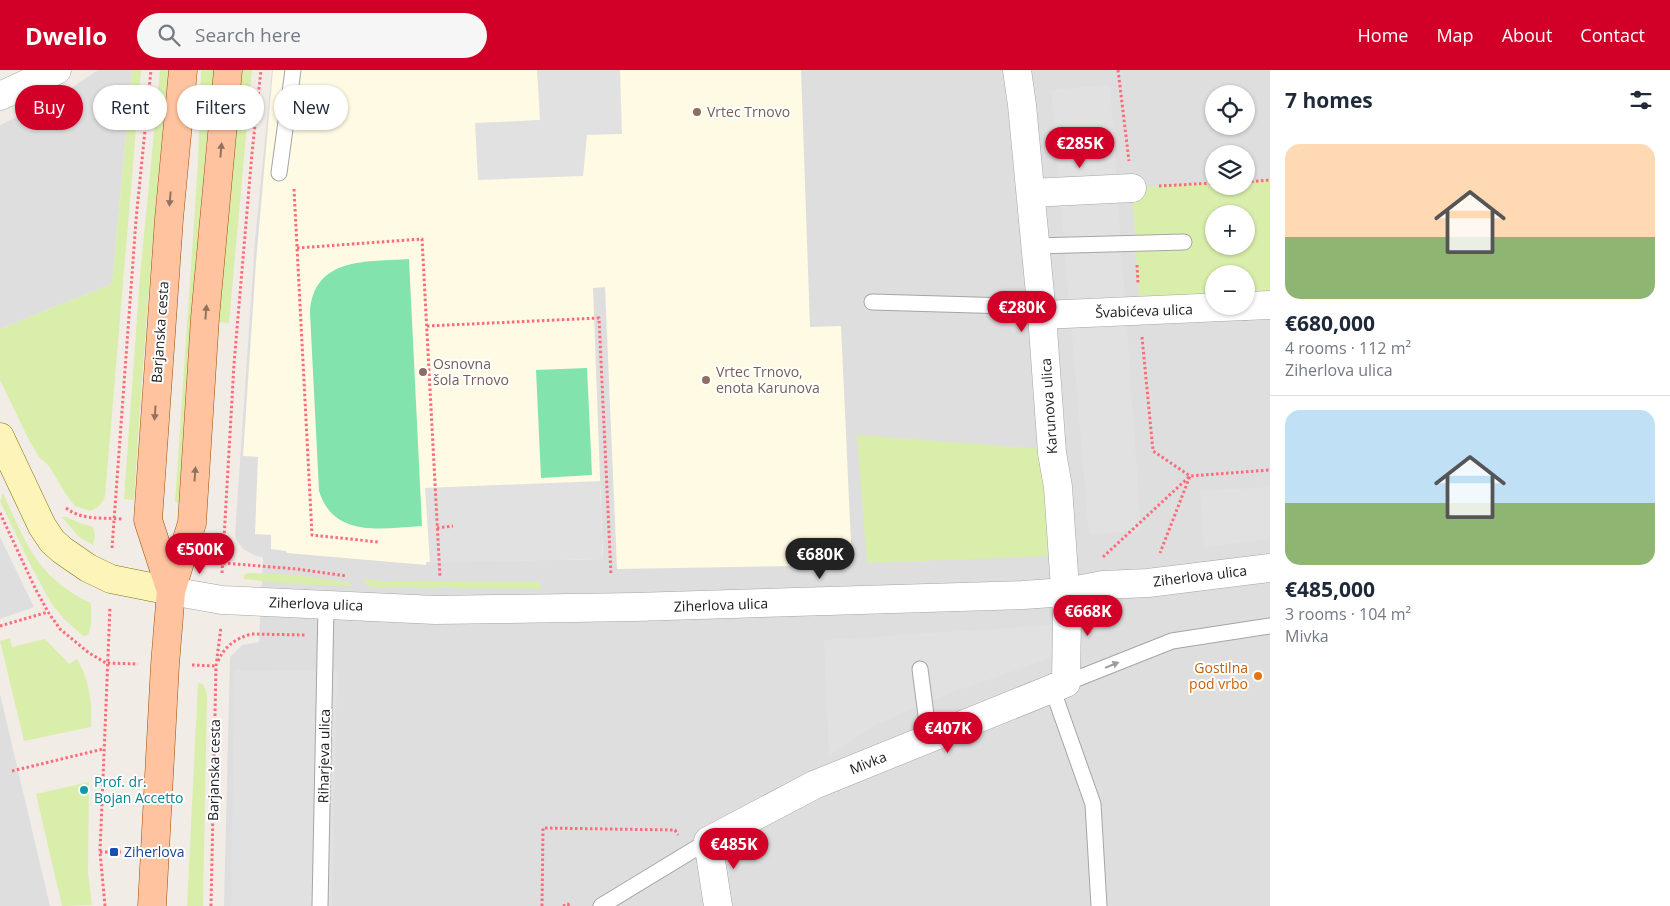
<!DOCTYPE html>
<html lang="en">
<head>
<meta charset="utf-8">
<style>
  :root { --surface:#fff; --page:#f6f6f7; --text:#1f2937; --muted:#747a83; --line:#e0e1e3; --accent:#d20028 }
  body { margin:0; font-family:"Open Sans",sans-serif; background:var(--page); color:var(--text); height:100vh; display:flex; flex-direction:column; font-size:19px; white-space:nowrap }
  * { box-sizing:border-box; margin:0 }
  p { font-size:16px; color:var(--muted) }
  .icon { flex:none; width:28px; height:28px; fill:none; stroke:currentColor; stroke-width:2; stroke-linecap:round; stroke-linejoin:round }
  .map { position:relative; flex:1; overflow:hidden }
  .drawer { display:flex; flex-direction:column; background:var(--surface); width:400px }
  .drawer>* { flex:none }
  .hud { position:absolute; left:15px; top:15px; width:475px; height:45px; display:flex; gap:10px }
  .fabs { position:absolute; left:1205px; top:15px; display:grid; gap:10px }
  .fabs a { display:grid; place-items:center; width:50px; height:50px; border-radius:50%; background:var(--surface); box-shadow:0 1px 4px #0004; font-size:25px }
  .price { position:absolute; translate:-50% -42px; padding:0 11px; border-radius:18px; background:var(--accent); color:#fff; font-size:16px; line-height:32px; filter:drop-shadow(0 1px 2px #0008) }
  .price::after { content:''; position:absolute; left:50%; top:30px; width:15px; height:11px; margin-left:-8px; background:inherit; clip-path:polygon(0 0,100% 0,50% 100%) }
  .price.current { background:#222; color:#fff }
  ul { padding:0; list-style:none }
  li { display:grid; align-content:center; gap:10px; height:265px; padding:0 15px }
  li+li { border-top:1px solid var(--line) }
  li span { display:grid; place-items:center; height:155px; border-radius:15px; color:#555 }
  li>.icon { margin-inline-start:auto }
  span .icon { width:90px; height:90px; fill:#fffc; stroke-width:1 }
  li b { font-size:21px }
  h2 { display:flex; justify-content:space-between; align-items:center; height:60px; padding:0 15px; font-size:21px }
  .tag { padding:0 18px; border-radius:22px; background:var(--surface); box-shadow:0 1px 4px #0004; font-size:18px; line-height:45px }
  .tag.current { background:var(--accent); color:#fff }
  header { display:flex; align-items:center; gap:30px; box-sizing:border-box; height:70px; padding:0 25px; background:var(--accent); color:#fff }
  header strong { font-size:24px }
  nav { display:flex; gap:28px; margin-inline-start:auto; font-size:18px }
  .search { width:350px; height:45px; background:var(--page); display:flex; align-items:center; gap:12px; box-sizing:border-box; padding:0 18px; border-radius:28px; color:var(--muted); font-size:19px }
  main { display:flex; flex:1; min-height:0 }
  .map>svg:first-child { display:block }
</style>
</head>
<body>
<header>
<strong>Dwello</strong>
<div class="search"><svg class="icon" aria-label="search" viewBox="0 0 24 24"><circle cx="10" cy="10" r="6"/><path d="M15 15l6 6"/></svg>Search here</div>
<nav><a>Home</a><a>Map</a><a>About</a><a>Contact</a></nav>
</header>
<main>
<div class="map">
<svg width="1270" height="836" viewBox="0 0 1270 836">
  <rect width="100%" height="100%" fill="#f2ece7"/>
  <g fill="#dfdede" fill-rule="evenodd">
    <path d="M98,0H132L112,214L0,259V55L55,29Z"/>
    <path d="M272,0H1270V836H224L230,587L242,575L259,572L263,487L256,486L243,479L236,470L235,465L255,170ZM1214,24H1246V56H1214ZM1214,84H1246V116H1214ZM1214,144H1246V176H1214ZM1214,204H1246V236H1214Z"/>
    <path d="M0,467L34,537L0,549Z"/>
    <path d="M0,624L50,836H0Z"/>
  </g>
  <path fill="#fffae3" d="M273,0H801L810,257L841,256L852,495L617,499L605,217L593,218L603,489L426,492V495L287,483L286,481L271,479V465L255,464L258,387L243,386L256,192Z"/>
  <g fill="#d9eeab" fill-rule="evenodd">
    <path d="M132,0H141L106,415C105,430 104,435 90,441L75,436L67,426L49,396L39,387L29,370L0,310V259L112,214Z"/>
    <path d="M160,0H169C154,143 143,287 134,430L124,429L140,206Z"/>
    <path d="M201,0H214C199,144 187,288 179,433L175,432L198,92Z"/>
    <path d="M242,0H252L229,253L218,252Z"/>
    <path d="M1270,110V235L1246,236V204H1214V236L1140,242L1132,118L1214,113V116H1246V112ZM1214,144H1246V176H1214Z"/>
    <path d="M857,365L1042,379L1050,486L867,493Z"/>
    <path d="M3,423C26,473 37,508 91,533V556L88,565L83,566L64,549L51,533L30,494L0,431Z"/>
    <path d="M62,447H66L80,453L93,457L95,466L93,475L79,467Z"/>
    <path d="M249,503L297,505L350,513L353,516L296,514L243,509L245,504Z"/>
    <path d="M362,509L382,511L540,512V519L371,517Z"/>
    <path d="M10,568L12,577L45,569L69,594L77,589C90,611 92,631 91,657L24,671L0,571Z"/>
    <path d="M198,613L203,614L207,624L203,836H187Z"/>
    <path d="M89,712L88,803L92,835L62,836L36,724Z"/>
  </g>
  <g fill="#82e4ac">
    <path d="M409,189L422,456C383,458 334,469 319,421L310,243C313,186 368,192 409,189Z"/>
    <path d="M587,298L592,405L541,408L536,300Z"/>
  </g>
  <g fill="#e1e1e1">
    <path d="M537,0H620L622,64L587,65L583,106L478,110L475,53L540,50Z"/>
    <path d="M1110,15L1141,461L1089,464L1051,20Z"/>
    <path d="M600,411L603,489L430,493L425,418Z"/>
    <path d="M1270,417V469L1204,477L1200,421Z"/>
    <path d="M1051,555V588L953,622L873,656L829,686L824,570Z"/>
    <path d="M235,600L337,601L332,836H231Z"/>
  </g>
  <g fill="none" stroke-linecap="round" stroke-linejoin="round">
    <defs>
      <g id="lane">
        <path d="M279,103L293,0"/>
        <path d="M1035,176L1184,172"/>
        <path d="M872,232L1041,237"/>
        <path d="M920,599L929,668"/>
        <path d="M1066,613L1172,571L1270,556"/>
        <path d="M1052,618L1093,734L1099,836"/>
        <path d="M320,836L326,536"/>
        <path d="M601,836L708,771"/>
      </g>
      <g id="street">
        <path d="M0,26L57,0"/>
        <path d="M1031,123L1132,118"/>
        <path d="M1246,236L1270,235"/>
        <path d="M1042,245L1245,236"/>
        <path d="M171,521L222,530L435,540L635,537L1023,525L1066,522L1103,515L1148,513L1270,498"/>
        <path d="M718,836L708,771L814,715L1066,613L1067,547L1058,417L1052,383L1042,245L1022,35L1017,0"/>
      </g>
      <path id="secondary" d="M0,367L42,456L52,471L62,480L88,498L111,509L171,521"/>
      <g id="primary">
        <path d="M171,521L148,450L169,149L183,0"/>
        <path d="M152,836L165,595L171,521L192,453L205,248L228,0"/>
      </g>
    </defs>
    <use href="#lane" stroke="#a5a5a5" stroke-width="17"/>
    <use href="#street" stroke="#a5a5a5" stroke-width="29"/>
    <use href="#secondary" stroke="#807600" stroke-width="29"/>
    <use href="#primary" stroke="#9e4c00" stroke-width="29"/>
    <g stroke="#ff6b78" stroke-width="3" stroke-dasharray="2.5 2.5" stroke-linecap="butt">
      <path d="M1118,0L1129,91"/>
      <path d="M1246,112L1270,110"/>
      <path d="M1159,116L1214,113"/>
      <path d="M294,119L312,465L378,472"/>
      <path d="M297,178L422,169L440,507"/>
      <path d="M1137,195L1138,213"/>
      <path d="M427,256L599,248L611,505"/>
      <path d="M1142,267L1153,381L1190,406L1160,483"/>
      <path d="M66,438C83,451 101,447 122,449"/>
      <path d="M0,443L35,518L48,542L60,559L89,583L106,593L138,594"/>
      <path d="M437,458L453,456"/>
      <path d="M112,478L136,150L151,0"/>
      <path d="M1103,487L1190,406L1270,400"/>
      <path d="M223,493L297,499L347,506"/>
      <path d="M222,503L234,294L252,83L261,0"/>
      <path d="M0,556L48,542"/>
      <path d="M218,591C225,576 235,569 251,564L305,565"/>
      <path d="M192,595L216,596"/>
      <path d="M12,701L103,679"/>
      <path d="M100,782H121"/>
      <path d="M105,836L100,782L110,537"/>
      <path d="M211,836L216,596L221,557"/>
      <path d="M542,836L543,758L675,760L678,765"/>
      <path d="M563,836L568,834L569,836"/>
    </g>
    <use href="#lane" stroke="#fff" stroke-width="15"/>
    <use href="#street" stroke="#fff" stroke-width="28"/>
    <use href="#secondary" stroke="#fdf4ba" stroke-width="28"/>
    <use href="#primary" stroke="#ffc39f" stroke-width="28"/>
  </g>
  <defs><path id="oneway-solid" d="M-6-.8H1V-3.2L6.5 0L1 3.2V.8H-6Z" transform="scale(1.25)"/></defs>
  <g fill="#907260">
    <use href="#oneway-solid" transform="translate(221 80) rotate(-85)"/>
    <use href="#oneway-solid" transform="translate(170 129) rotate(95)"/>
    <use href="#oneway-solid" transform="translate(206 242) rotate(-85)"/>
    <use href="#oneway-solid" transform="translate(155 343) rotate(94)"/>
    <use href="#oneway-solid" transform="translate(195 404) rotate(-86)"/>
  </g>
  <use fill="#9b9b9b" href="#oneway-solid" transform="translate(1112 595) rotate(-22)"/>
  <g fill="#8d6e63" stroke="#fff" stroke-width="2">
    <circle cx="697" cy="42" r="5"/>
    <circle cx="423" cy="302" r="5"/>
    <circle cx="706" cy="310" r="5"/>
  </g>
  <circle fill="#e8710a" stroke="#fff" stroke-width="2" cx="1258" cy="606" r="5"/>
  <circle fill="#0f9aa8" stroke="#fff" stroke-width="2" cx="84" cy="720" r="5"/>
  <rect fill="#1a4fb4" stroke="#fff" stroke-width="2" x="109" y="777" width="10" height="10" rx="2.5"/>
  <g text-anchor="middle" stroke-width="4" stroke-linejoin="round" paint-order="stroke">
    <g font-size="14" fill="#785e54" stroke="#fff" text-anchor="start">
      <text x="707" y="47">Vrtec Trnovo</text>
      <text x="433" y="299">Osnovna<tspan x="433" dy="16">šola Trnovo</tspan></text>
      <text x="716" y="307">Vrtec Trnovo,<tspan x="716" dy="16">enota Karunova</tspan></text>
    </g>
    <g font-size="14" fill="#212121" stroke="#fff">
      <text transform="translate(1144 241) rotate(-2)" y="5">Švabićeva ulica</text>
      <text transform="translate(160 262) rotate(-86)" y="5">Barjanska cesta</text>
      <text transform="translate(1049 336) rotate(-94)" y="5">Karunova ulica</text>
      <text transform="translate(1200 506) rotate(-7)" y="5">Ziherlova ulica</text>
      <text transform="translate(316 534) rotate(2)" y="5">Ziherlova ulica</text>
      <text transform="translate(721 535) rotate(-2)" y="5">Ziherlova ulica</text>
      <text transform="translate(324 686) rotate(-89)" y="5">Riharjeva ulica</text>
      <text transform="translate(868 693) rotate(-22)" y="5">Mivka</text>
      <text transform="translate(214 700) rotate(-89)" y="5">Barjanska cesta</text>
    </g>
    <g font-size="14" fill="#c56008" stroke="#fff" text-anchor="end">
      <text x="1248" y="603">Gostilna<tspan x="1248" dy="16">pod vrbo</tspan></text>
    </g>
    <g font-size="14" fill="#0d838f" stroke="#fff" text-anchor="start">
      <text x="94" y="717">Prof. dr.<tspan x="94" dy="16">Bojan Accetto</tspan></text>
    </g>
    <g font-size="14" fill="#164399" stroke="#fff" text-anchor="start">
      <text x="124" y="787">Ziherlova</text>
    </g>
  </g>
</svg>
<div class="fabs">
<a><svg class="icon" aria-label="locate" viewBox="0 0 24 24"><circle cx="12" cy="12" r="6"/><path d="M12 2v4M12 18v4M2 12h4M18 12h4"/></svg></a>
<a><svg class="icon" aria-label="layers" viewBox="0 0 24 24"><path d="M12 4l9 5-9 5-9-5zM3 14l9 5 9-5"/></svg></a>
<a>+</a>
<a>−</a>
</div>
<b class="price" style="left:1080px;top:99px">€285K</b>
<b class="price" style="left:1022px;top:263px">€280K</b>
<b class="price" style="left:200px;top:505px">€500K</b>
<b class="price current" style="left:820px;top:510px">€680K</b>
<b class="price" style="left:1088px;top:567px">€668K</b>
<b class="price" style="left:948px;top:684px">€407K</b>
<b class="price" style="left:734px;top:800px">€485K</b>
<div class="hud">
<a class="tag current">Buy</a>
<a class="tag">Rent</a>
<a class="tag">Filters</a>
<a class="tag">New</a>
</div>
</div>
<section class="drawer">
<h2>7 homes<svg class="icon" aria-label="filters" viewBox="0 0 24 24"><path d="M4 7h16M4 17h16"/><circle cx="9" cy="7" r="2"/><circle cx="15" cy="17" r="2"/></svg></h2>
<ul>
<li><span style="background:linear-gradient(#ffd9b3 60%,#8fb573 0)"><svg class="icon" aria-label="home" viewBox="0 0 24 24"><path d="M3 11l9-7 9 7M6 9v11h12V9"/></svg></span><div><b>€680,000</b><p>4 rooms · 112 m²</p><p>Ziherlova ulica</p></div></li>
<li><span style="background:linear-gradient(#bfe0f5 60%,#8fb573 0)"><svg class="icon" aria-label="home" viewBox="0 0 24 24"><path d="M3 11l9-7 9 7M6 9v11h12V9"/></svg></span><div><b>€485,000</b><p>3 rooms · 104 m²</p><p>Mivka</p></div></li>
</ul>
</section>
</main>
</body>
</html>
